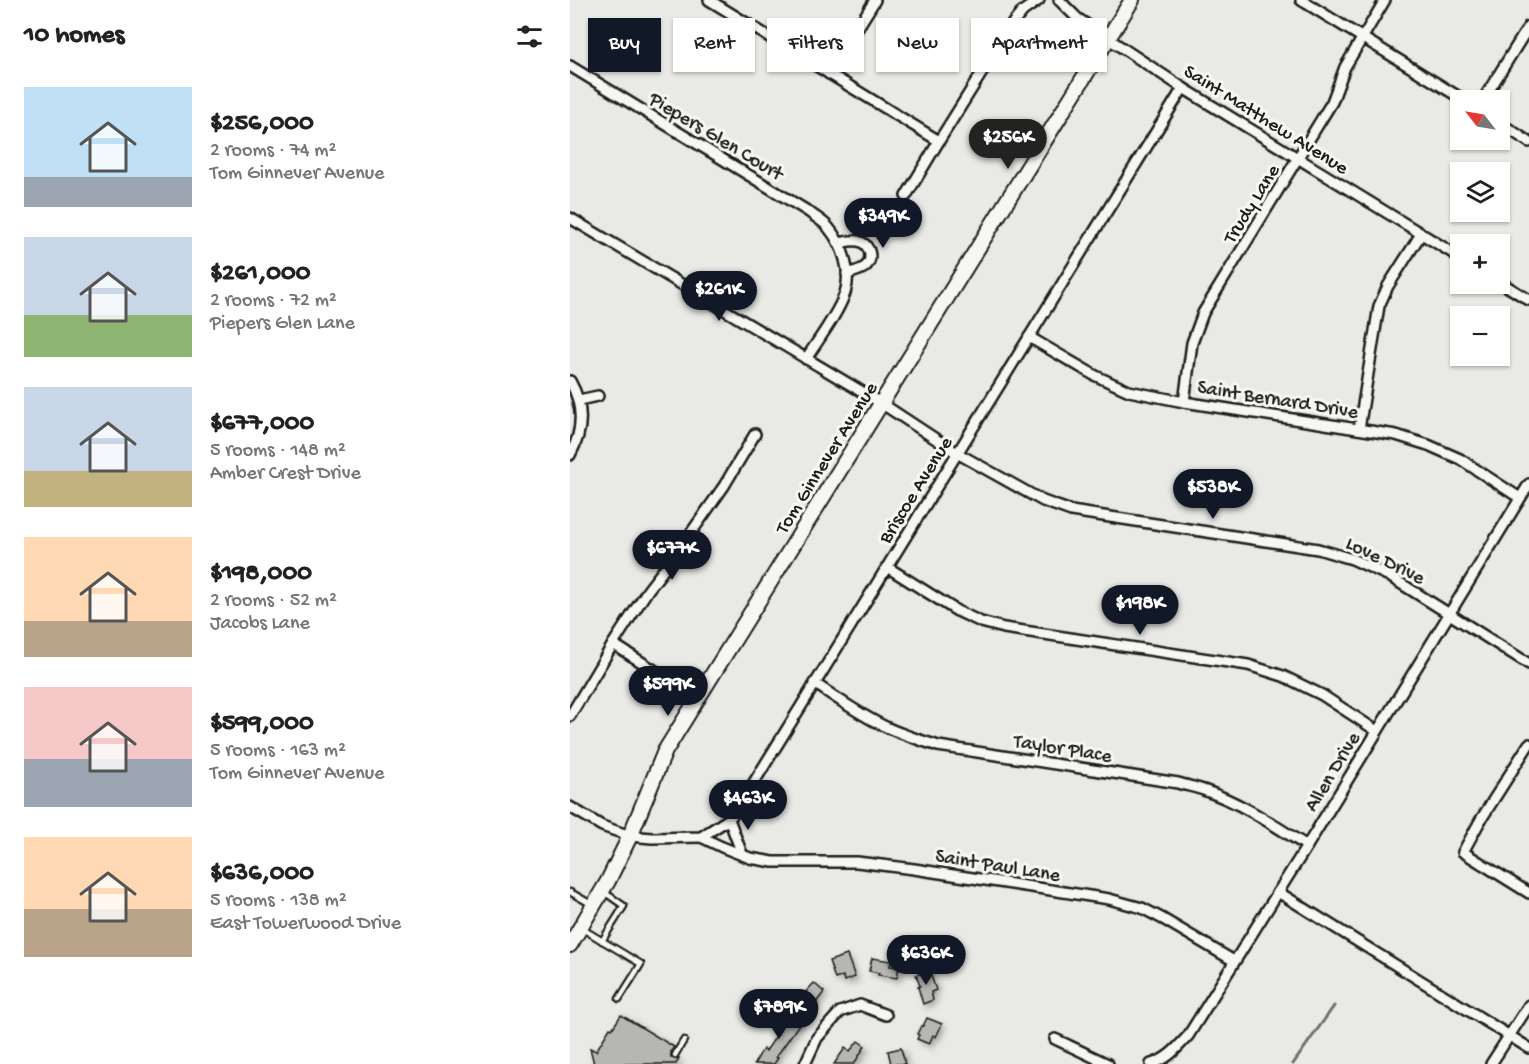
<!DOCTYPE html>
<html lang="en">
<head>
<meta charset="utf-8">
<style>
  :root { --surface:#fff; --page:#f6f6f6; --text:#222; --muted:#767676; --accent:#111827 }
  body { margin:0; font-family:"Gochi Hand",sans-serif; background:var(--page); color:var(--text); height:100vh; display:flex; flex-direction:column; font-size:22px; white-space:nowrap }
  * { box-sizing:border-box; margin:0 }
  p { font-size:20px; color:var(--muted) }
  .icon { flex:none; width:33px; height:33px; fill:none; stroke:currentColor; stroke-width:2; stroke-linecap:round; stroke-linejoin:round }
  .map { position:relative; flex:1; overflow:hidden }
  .drawer { display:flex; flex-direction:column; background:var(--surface); width:570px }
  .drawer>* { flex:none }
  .banner { position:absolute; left:18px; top:18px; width:570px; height:54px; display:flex; gap:12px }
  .needle { width:39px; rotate:301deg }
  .tools { position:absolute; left:880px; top:90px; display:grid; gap:12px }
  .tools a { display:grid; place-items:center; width:60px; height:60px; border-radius:0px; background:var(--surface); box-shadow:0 2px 4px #0004; font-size:30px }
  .price { position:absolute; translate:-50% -51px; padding:0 14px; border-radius:21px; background:var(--accent); color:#fff; font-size:20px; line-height:39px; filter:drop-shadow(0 2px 3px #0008) }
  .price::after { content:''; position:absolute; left:50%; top:36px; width:18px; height:14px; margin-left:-9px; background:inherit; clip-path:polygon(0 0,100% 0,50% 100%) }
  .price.on { background:#222; color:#fff }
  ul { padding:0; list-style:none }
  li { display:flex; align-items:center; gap:18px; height:150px; padding:0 24px }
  li span { display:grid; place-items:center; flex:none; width:168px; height:120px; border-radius:0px; color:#555 }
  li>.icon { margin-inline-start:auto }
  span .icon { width:72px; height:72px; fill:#fffc; stroke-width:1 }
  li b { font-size:26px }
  h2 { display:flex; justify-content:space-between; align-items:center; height:72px; padding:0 24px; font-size:26px }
  .pill { padding:0 21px; border-radius:0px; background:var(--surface); box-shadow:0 2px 4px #0004; font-size:21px; line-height:54px }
  .pill.on { background:var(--accent); color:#fff }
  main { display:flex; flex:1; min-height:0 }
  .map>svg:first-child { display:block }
</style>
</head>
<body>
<main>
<section class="drawer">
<h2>10 homes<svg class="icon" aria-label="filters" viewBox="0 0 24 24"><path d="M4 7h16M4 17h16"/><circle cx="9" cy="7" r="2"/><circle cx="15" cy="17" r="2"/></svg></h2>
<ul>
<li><span style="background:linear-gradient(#bfe0f5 75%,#9aa5b1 0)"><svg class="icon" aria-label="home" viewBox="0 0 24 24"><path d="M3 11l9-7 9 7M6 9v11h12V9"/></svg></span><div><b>$256,000</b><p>2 rooms · 74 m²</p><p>Tom Ginnever Avenue</p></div></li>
<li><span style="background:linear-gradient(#c9d6e8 65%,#8fb573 0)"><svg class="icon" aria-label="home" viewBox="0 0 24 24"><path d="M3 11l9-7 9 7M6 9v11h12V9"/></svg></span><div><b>$261,000</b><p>2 rooms · 72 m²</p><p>Piepers Glen Lane</p></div></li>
<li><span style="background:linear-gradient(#c9d6e8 70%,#c2b280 0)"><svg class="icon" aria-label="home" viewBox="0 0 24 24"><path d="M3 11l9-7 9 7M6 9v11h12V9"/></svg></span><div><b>$677,000</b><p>5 rooms · 148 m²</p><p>Amber Crest Drive</p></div></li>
<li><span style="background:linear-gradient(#ffd9b3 70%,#b9a48a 0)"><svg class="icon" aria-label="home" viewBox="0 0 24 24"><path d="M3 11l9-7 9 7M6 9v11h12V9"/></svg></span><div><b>$198,000</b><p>2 rooms · 52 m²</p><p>Jacobs Lane</p></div></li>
<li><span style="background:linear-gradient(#f6c9c9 60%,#9aa5b1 0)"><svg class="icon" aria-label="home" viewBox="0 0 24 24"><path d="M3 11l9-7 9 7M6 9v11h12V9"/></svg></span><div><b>$599,000</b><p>5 rooms · 163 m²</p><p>Tom Ginnever Avenue</p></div></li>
<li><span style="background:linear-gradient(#ffd9b3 60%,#b9a48a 0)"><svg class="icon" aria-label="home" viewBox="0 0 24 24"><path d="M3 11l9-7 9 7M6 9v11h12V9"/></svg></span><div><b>$636,000</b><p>5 rooms · 138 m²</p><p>East Towerwood Drive</p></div></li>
</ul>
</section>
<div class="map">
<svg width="959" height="1064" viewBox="0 0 959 1064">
  <defs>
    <filter id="shadow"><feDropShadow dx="3.5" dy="3.5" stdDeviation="3" flood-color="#0004"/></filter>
  </defs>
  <rect width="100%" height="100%" fill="#e9e9e5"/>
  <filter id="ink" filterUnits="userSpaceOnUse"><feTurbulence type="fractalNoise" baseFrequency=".0167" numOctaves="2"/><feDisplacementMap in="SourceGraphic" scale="12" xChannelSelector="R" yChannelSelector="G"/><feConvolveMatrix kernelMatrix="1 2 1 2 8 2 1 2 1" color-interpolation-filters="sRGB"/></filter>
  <g filter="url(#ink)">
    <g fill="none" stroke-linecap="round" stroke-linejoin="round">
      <path stroke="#6d6d6c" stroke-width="3" d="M723,1064L764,1006"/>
    </g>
    <g fill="#b6b6b3" stroke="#1c1c1c" stroke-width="1.5" filter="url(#shadow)">
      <path d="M277,955L285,977L274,981L273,976L265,979L259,961Z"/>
      <path d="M302,958L321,961L320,966L329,967L327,978L308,975L309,973L299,971Z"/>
      <path d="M359,970L366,990L361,992L363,1000L353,1004L348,987L350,986L346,975Z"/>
      <path d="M244,983L254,992L245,1004H242L240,1006L230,998Z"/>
      <path d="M219,1012L232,1020L206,1057L208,1058L204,1064H184L193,1049L196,1051L210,1030L208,1029Z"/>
      <path d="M51,1015L104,1047L101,1051V1057L104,1059L109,1058L106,1064H24L20,1048L26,1051L40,1028L42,1029Z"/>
      <path d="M357,1018L372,1024L366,1037L363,1035L359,1044L347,1039L349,1035L347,1034L351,1026H353Z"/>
      <path d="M288,1041L295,1046L284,1064H264L275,1048L280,1051Z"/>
      <path d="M331,1048L335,1064H321L318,1051Z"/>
    </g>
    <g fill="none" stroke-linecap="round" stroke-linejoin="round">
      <defs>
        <g id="lane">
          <path d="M0,892L21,904"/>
          <path d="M11,928L71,964L49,999"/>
          <path d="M32,941L54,906L34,892"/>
          <path d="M105,1055L114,1040"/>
        </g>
        <g id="street">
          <path d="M139,0L369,141"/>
          <path d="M489,0L507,18L613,88L891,258"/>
          <path d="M731,0L894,100"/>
          <path d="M0,66L239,212C245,217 253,221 258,227C273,245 282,271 275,293C268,314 248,340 236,359"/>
          <path d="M259,74L305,0"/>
          <path d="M913,100L959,26"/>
          <path d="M930,123L959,142"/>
          <path d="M336,196L369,141L443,23L453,11L469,0"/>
          <path d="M0,218L311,403L387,453L473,501L501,511L748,549L782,559L819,576L959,664"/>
          <path d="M269,243C275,242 281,240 288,241C300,244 304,259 295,267C289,271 283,272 277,274"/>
          <path d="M930,282L959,300"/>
          <path d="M459,337L524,375L559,391L614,402L826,435L858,445L890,459L950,498"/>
          <path d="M0,381C14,406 14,430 0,455"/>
          <path d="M9,400L28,396"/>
          <path d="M614,402L622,343L633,313L762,102L775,67L815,0"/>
          <path d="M789,429L809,306L818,286L851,234"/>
          <path d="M317,567L387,611L411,622L434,628L678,665L713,676L752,695L807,731"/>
          <path d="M43,644L128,698"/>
          <path d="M244,683C267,698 290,715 316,727C333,735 350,740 368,746L608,783C617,786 627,787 636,791C672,803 705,826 737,846"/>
          <path d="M0,716L43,644L78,590L109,550L154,486L185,434"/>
          <path d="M959,744L910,821L893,852L959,893"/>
          <path d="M0,807L32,826L60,836L82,838L131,837L159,819L170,805L613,88"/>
          <path d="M159,819L172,854"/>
          <path d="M131,837L152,847L180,858L203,862H287L344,869L539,899L572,908L593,919L664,961"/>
          <path d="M708,892L959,1048"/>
          <path d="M485,1039L538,1064"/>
          <path d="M235,1064L247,1038L270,1012L290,1005L316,1015"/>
          <path d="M581,1064C597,1060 607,1048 618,1036L737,846L959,484"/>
          <path d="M921,1064L959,1005"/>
        </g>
        <path id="secondary" d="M0,945L38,881L60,836L95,751L562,0"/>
      </defs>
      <use href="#lane" stroke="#1c1c1c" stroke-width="9"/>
      <use href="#street" stroke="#1c1c1c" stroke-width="14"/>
      <use href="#secondary" stroke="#1c1c1c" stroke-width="18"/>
      <use href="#lane" stroke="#f6f6f2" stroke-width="4.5"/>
      <use href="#street" stroke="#f6f6f2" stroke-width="9"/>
      <use href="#secondary" stroke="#f6f6f2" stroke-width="14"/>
    </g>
  </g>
  <g text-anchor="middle" stroke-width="6" stroke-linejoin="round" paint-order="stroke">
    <g font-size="20" fill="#1c1c1c" stroke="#f6f6f2">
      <text transform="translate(697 118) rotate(32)" y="7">Saint Matthew Avenue</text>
      <text transform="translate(147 135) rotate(31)" y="7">Piepers Glen Court</text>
      <text transform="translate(680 203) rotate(-58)" y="7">Trudy Lane</text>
      <text transform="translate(708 398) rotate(9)" y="7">Saint Bernard Drive</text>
      <text transform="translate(255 457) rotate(-58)" y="7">Tom Ginnever Avenue</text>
      <text transform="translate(344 489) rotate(-58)" y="7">Briscoe Avenue</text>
      <text transform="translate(816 559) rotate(26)" y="7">Love Drive</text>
      <text transform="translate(493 747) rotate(9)" y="7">Taylor Place</text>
      <text transform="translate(761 771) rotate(-59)" y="7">Allen Drive</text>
      <text transform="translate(428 864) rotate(9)" y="7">Saint Paul Lane</text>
    </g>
  </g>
</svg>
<div class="tools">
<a><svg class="needle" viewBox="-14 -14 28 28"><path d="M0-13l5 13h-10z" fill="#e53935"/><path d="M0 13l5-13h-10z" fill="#767676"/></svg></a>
<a><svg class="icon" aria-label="layers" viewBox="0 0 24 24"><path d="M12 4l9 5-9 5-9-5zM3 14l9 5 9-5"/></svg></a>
<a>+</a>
<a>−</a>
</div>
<b class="price on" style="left:438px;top:170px">$256K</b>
<b class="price" style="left:313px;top:249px">$349K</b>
<b class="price" style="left:149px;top:322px">$261K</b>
<b class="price" style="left:643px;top:520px">$538K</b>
<b class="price" style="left:102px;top:581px">$677K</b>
<b class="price" style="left:570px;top:636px">$198K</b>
<b class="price" style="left:98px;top:717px">$599K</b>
<b class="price" style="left:178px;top:831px">$463K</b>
<b class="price" style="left:356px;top:986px">$636K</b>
<b class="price" style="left:209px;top:1040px">$789K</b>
<div class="banner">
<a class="pill on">Buy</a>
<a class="pill">Rent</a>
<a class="pill">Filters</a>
<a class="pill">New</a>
<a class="pill">Apartment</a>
</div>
</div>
</main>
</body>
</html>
